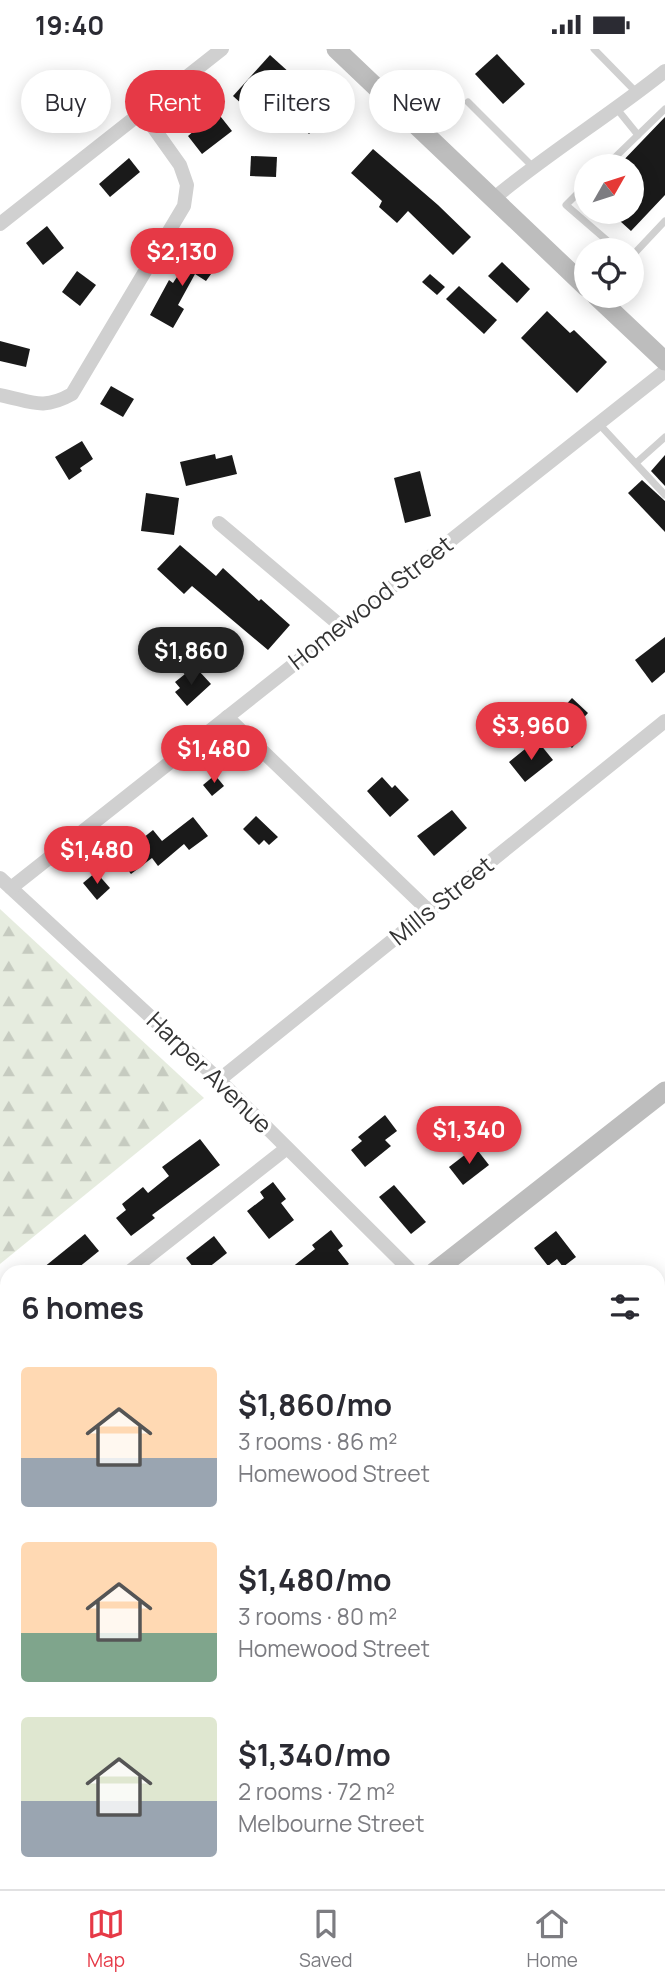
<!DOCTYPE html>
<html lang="en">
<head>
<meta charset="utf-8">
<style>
  :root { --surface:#fff; --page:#f7f7f7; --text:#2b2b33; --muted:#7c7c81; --line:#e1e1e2; --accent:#e63946 }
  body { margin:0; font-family:Manrope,sans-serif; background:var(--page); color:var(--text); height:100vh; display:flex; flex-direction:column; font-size:26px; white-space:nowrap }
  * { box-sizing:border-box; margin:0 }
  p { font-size:23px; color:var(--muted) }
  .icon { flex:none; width:38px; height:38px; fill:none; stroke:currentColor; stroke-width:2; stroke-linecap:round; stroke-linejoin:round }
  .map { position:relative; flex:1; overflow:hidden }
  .side { position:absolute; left:0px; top:1216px; width:665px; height:625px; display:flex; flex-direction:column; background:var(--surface); border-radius:21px 21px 0 0; box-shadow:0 4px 18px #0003 }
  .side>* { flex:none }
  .guide { position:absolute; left:21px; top:21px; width:623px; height:63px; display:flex; gap:14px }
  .needle { width:46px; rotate:51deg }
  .tools { position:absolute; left:574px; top:105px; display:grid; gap:14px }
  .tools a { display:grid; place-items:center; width:70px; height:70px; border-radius:50%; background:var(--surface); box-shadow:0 4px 18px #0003; font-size:35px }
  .price { position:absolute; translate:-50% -60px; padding:0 16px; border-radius:24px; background:var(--accent); color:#fff; font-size:23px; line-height:46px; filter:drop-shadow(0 2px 4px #0008) }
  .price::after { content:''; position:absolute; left:50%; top:42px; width:21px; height:16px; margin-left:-10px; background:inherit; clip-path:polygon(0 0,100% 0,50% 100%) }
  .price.selected { background:#222; color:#fff }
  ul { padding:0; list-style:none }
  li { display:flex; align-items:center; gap:21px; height:175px; padding:0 21px }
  li span { display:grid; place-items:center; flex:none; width:196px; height:140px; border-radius:7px; color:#555 }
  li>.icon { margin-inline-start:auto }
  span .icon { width:84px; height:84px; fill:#fffc; stroke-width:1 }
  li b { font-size:30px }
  h2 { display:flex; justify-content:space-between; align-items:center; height:84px; padding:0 21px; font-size:30px }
  .pill { padding:0 24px; border-radius:32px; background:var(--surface); box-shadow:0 4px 18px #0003; font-size:24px; line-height:63px }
  .pill.selected { background:var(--accent); color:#fff }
  .status { display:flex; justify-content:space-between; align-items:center; height:49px; padding:0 35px; background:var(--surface); direction:ltr }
  .status svg { height:19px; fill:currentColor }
  .menu { display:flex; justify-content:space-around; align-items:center; height:98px; border-top:2px solid var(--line); background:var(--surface); font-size:19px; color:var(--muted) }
  .menu a { display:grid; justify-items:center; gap:4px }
  .menu .selected { color:var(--accent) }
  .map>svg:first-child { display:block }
</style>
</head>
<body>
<div class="status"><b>19:40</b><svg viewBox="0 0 49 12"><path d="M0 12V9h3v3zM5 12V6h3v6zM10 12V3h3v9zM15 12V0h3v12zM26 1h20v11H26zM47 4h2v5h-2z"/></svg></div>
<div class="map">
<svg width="665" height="1840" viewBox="0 0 665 1840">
  <defs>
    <pattern id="forest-firs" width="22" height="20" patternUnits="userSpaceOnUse" patternTransform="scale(1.75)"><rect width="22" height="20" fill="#e6ecdf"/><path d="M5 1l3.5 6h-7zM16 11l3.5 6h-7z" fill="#c6cbc0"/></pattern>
    <pattern id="water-waves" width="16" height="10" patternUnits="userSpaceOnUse" patternTransform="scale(1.75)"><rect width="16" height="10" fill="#cfe2ee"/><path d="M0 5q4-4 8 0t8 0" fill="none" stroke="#b2c2cd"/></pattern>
  </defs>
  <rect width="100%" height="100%" fill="#fff"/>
  <path fill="url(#forest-firs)" d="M0,860L204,1049L0,1215Z"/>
  <path fill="url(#water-waves)" d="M7,1763V1834H658V1822L665,1823V1840H0V1764Z"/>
  <g fill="#1a1a1a">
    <path d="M497,5L525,35L503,55L475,25Z"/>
    <path d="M270,6L291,25L254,66L233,47Z"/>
    <path d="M308,38L332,61L309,85L286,62Z"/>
    <path d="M205,61L211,68L217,63L232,82L202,105L188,87L195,81L189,74Z"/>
    <path d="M665,68V146L631,182L610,163H632V117H618Z"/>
    <path d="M373,100L438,156L471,188L453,206L408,162L397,174L379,158L382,152L351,124Z"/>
    <path d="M251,107L277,108L276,128L250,127Z"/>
    <path d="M129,109L140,123L110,148L99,135Z"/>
    <path d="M47,177L64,199L43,216L26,194Z"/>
    <path d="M196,199L219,214L206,232L195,225L178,256L184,260L173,279L150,266L169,231L173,234Z"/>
    <path d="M502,213L530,240L517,254L488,227Z"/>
    <path d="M77,222L96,236L80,257L62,243Z"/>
    <path d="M430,225L445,238L437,246L422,233Z"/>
    <path d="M459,237L497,271L484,285L446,250Z"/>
    <path d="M547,262L570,284L574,281L607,313L577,344L521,289Z"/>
    <path d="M0,292L30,300L26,318L0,312Z"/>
    <path d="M111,337L134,350L123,368L100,355Z"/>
    <path d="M82,392L93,410L80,419L82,422L69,431L55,408Z"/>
    <path d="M215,405L216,410L232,406L237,425L186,437L180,413Z"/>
    <path d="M665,406V437L651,422Z"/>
    <path d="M420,422L431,467L405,474L394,429Z"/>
    <path d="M642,431L665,452V483L628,444Z"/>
    <path d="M146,444L179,449L174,486L141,482Z"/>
    <path d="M180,496L216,527L223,519L259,552L261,550L290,576L268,601L192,537L184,545L157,520Z"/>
    <path d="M665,588V623L652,634L635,611Z"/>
    <path d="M190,621L195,626L199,622L211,635L187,657L175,643L180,639L175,633Z"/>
    <path d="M572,649L588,664L576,677L584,685L572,699L544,672L558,657L562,660Z"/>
    <path d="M540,695L553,711L525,733L509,713L530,696L534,700Z"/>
    <path d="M215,726L224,737L212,747L203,736Z"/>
    <path d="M382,728L392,739L395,736L409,751L390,768L367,742Z"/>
    <path d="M452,761L467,779L434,807L417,787Z"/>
    <path d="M256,767L278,788L269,796L264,791L259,796L243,780Z"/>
    <path d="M193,768L208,787L189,801L184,795L158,817L152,809L131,825L118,809L153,781L162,792Z"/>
    <path d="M96,823L110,839L97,851L83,834Z"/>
    <path d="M385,1066L397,1082L385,1091L391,1097L365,1118L351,1101L362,1092L358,1088Z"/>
    <path d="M200,1090L220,1116L152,1166L155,1169L131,1187L116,1169L126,1161L122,1155L143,1138L148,1144L169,1127L162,1118Z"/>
    <path d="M475,1098L489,1116L463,1136L449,1118Z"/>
    <path d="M273,1133L286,1150L281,1154L294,1171L269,1190L247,1162L264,1149L260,1143Z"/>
    <path d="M394,1136L426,1173L411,1185L379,1148Z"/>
    <path d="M331,1181L343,1197L338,1201L349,1215L338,1223H286L315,1200L312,1196Z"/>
    <path d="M556,1182L576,1208L563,1218L557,1210L548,1217L534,1199Z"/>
    <path d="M85,1185L99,1202L73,1223H38Z"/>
    <path d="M214,1187L227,1204L203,1223H197L186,1209Z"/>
  </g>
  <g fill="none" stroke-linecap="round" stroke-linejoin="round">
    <g stroke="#d0d0d0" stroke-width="7">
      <path d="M594,0L637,44"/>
      <path d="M468,53L532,117"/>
      <path d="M638,86L665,60"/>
      <path d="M606,117L638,86L617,60"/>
      <path d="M586,136L566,156L618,201"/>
      <path d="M632,207L665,172"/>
      <path d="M599,375L665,446"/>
      <path d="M636,414L665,388"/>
    </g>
    <g stroke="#d0d0d0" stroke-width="14">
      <path d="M493,150C548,104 609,67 665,22"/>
      <path d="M0,175L222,0"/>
      <path d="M0,346C31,352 42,362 72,345L184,157L187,136L180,116L143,64"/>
      <path d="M219,474L342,578"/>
      <path d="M227,668L429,862"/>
      <path d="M0,829L219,1031L412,1223"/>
      <path d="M11,839L665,322"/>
      <path d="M219,1031L665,672"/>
      <path d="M129,1223L287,1099"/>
      <path d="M0,1324L7,1319"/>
      <path d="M658,1542L665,1552"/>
      <path d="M658,1656L665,1657"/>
    </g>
    <g stroke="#bdbdbd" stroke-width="19">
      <path d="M336,0L586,238"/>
      <path d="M596,247L665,312"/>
      <path d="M434,1223L665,1042"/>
      <path d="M0,1564L7,1558"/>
    </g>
  </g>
  <g text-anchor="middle" stroke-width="7" stroke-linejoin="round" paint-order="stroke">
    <g font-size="24" fill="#333" stroke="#fff">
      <text transform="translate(371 554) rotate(-38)" y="8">Homewood Street</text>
      <text transform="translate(442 852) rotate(-39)" y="8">Mills Street</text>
      <text transform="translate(209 1024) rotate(44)" y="8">Harper Avenue</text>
    </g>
  </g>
</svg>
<div class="tools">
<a><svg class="needle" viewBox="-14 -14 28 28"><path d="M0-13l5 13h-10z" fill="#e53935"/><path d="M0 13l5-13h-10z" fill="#7c7c81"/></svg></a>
<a><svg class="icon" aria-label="locate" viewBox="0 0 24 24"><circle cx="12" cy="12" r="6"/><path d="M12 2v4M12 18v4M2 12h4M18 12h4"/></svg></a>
</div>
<b class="price" style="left:182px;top:239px">$2,130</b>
<b class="price selected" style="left:191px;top:638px">$1,860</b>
<b class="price" style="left:531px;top:713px">$3,960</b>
<b class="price" style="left:214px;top:736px">$1,480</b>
<b class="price" style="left:97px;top:837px">$1,480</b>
<b class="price" style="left:469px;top:1117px">$1,340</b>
<div class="guide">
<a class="pill">Buy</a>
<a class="pill selected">Rent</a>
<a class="pill">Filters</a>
<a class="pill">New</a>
</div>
<section class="side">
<h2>6 homes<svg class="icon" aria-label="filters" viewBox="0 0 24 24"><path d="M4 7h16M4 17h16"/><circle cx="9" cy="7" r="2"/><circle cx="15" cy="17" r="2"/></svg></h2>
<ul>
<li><span style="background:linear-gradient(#ffd9b3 65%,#9aa5b1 0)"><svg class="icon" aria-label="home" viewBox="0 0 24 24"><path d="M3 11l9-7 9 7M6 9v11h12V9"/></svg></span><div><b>$1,860/mo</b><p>3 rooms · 86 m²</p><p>Homewood Street</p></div></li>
<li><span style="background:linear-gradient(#ffd9b3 65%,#7fa58c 0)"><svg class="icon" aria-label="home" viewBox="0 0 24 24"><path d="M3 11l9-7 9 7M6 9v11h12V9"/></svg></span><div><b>$1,480/mo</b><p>3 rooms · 80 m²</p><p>Homewood Street</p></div></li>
<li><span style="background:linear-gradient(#dfe7d0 60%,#9aa5b1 0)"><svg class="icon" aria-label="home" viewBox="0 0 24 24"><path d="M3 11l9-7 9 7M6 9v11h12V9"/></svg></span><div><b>$1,340/mo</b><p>2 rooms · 72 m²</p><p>Melbourne Street</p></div></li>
</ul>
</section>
</div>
<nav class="menu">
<a class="selected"><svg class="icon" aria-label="map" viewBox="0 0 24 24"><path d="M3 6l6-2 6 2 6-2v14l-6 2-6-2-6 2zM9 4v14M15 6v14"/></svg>Map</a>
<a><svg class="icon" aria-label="saved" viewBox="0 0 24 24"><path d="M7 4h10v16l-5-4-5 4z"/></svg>Saved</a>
<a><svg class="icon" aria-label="home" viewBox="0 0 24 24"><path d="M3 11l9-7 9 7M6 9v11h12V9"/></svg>Home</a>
</nav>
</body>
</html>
